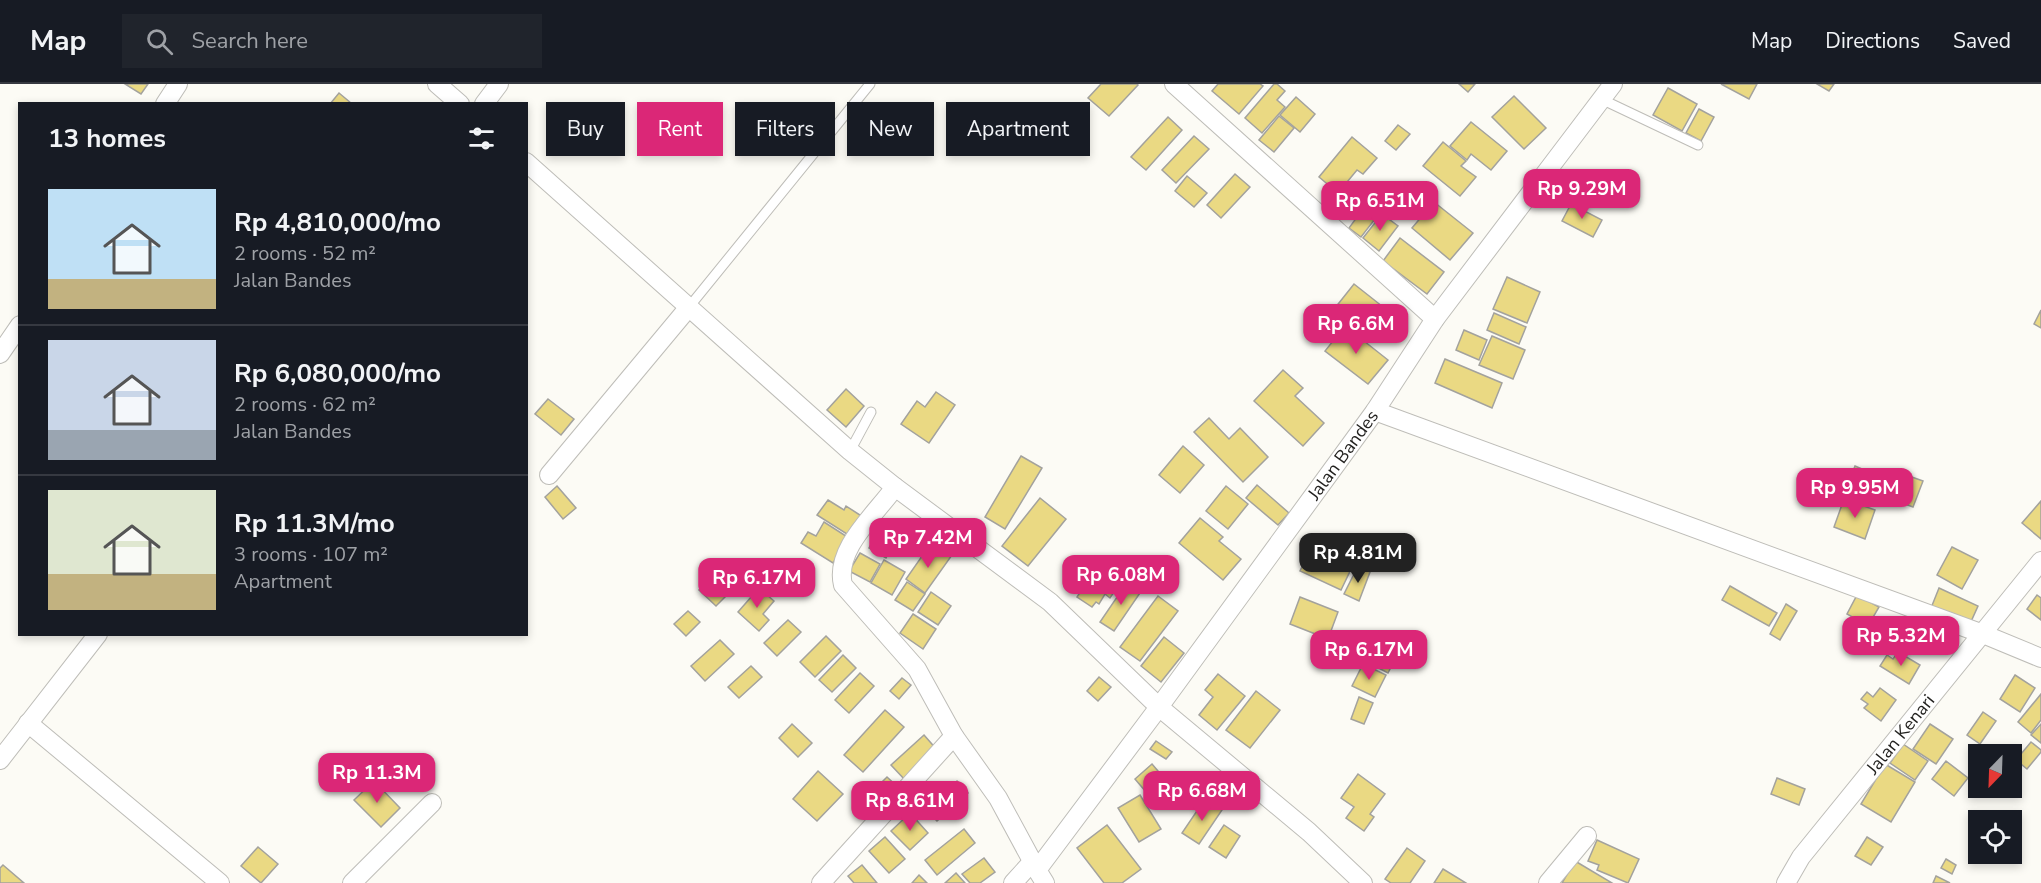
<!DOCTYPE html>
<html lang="en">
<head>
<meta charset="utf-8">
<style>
  :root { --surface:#171b24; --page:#20242c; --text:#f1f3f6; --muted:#9ea1a6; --line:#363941; --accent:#db2777 }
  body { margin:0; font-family:"Nunito Sans",sans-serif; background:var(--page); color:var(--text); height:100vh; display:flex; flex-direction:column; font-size:22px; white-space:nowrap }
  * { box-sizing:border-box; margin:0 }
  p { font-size:20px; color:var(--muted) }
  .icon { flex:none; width:33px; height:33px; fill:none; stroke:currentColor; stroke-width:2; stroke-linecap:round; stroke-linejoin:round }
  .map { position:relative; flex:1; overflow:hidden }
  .sheet { position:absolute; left:18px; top:18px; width:510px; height:534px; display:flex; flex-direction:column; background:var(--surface); border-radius:0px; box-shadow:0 3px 9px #0003 }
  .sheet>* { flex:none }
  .banner { position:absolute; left:546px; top:18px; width:570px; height:54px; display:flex; gap:12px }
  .needle { width:39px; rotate:203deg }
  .tools { position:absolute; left:1968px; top:660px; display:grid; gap:12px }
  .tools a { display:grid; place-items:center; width:54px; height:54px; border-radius:0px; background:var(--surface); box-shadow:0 3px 9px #0003; font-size:30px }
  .price { position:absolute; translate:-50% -51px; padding:0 14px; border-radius:12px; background:var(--accent); color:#fff; font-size:20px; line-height:39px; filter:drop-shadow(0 2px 3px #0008) }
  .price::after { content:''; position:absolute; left:50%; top:36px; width:18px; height:14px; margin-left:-9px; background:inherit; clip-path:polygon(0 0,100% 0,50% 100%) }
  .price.current { background:#222; color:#fff }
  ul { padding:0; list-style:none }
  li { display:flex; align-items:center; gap:18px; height:150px; padding:0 30px }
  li+li { border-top:2px solid var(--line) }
  li span { display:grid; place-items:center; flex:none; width:168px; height:120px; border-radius:0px; color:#555 }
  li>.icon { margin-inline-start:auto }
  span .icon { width:72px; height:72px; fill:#fffc; stroke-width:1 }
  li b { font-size:26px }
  h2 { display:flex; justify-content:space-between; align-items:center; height:72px; padding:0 30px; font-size:26px }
  .chip { padding:0 21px; border-radius:0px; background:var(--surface); box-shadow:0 3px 9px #0003; font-size:21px; line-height:54px }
  .chip.current { background:var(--accent); color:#fff }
  header { display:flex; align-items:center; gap:36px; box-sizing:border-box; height:84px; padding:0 30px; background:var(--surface); border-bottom:2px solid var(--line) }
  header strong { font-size:28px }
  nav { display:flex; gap:33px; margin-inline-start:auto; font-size:21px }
  .search { width:420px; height:54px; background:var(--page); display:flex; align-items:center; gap:15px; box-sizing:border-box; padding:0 21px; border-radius:0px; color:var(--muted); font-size:22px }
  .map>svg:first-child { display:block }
</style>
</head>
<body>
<header>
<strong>Map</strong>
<div class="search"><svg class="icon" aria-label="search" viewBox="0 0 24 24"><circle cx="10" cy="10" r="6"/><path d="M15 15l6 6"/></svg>Search here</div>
<nav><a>Map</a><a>Directions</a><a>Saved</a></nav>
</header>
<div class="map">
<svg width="2041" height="799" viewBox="0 0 2041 799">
  <rect width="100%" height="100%" fill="#fcfbf5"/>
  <g fill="#ead983" stroke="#a3a29d" stroke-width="1.5">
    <path d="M125,0H148L141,10Z"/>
    <path d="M1101,0H1137L1138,1L1109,32L1088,14Z"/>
    <path d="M1218,0H1260L1263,2L1239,30L1212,7Z"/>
    <path d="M1274,0H1277L1285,7L1277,16L1285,23L1262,49L1245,34Z"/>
    <path d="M1459,0H1475L1468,8Z"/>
    <path d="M1721,0H1757L1749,15Z"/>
    <path d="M1817,0H1834L1829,7Z"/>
    <path d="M1668,4L1697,20L1682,47L1653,31Z"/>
    <path d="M339,9L351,19V20H330Z"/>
    <path d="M1514,12L1546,44L1524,65L1492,33Z"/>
    <path d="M1296,13L1315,30L1300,48L1280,31Z"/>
    <path d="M1699,25L1714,33L1701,57L1686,49Z"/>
    <path d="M1279,32L1294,44L1274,68L1259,56Z"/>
    <path d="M1168,33L1182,46L1146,86L1131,73Z"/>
    <path d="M1471,38L1507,67L1491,86L1471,70L1467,76L1450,62Z"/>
    <path d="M1398,41L1410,50L1396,66L1385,57Z"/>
    <path d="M1194,52L1209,65L1176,99L1162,86Z"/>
    <path d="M1352,53L1377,74L1363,90L1357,86L1338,109L1319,93Z"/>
    <path d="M1443,58L1466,77L1461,82L1476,93L1460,112L1423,82Z"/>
    <path d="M1235,90L1250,103L1221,134L1207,121Z"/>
    <path d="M1187,92L1207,109L1194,123L1175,107Z"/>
    <path d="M1373,111L1386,121L1361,153L1349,144Z"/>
    <path d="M1434,118L1473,149L1450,176L1412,144Z"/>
    <path d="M1571,120L1602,136L1593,153L1562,137Z"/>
    <path d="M1382,130L1398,142L1379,167L1363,154Z"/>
    <path d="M1400,154L1444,188L1427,210L1383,177Z"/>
    <path d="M1507,193L1540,208L1527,239L1493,225Z"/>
    <path d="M1354,200L1392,230L1373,254L1335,224Z"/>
    <path d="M2041,226V244L2034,240Z"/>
    <path d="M1494,229L1526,243L1519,260L1487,246Z"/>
    <path d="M1345,242L1388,276L1368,300L1325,267Z"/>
    <path d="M1464,246L1487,256L1479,276L1456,266Z"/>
    <path d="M1492,252L1525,266L1513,295L1479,281Z"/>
    <path d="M1445,275L1502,299L1492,324L1435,299Z"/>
    <path d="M1283,286L1303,304L1295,312L1324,339L1303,362L1254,317Z"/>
    <path d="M846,305L864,322L846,343L827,326Z"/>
    <path d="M936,308L955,321L929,359L901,340L917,317L925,323Z"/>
    <path d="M548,315L574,335L561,351L535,330Z"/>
    <path d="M1209,334L1229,355L1240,344L1268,373L1243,398L1194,348Z"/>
    <path d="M1183,362L1204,381L1180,409L1159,391Z"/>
    <path d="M1021,372L1042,384L1005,445L985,433Z"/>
    <path d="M1855,382L1885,395L1880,408L1850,395Z"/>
    <path d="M1895,387L1923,397L1913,423L1886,413Z"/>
    <path d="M1257,401L1289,429L1278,441L1246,414Z"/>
    <path d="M557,402L576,424L563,435L545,413Z"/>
    <path d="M1226,402L1248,420L1228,445L1206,427Z"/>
    <path d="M1040,414L1066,435L1028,482L1002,462Z"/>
    <path d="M1844,415L1875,426L1865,455L1834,443Z"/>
    <path d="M828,416L844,426L846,422L863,433L850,452L817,431Z"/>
    <path d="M2041,417V455L2022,439Z"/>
    <path d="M1200,434L1223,453L1219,457L1241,475L1223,496L1179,459Z"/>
    <path d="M824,438L849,454L833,479L801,459L808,448L816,452Z"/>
    <path d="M878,447L895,456L886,474L869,464Z"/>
    <path d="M1312,462L1353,481L1341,506L1300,487Z"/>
    <path d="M1952,463L1978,476L1962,505L1937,491Z"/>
    <path d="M941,464L952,471L925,509L906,495L927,465L936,471Z"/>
    <path d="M860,469L880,480L870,498L849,487Z"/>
    <path d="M1103,473L1127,489L1110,514L1105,510L1099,520L1096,518L1092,523L1077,513Z"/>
    <path d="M729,475L746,492L716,522L699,506Z"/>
    <path d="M884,476L905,488L892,511L871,499Z"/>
    <path d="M1358,482L1370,488L1359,517L1344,510Z"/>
    <path d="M1128,497L1142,506L1114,547L1100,538Z"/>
    <path d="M907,498L925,510L913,527L895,516Z"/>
    <path d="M1730,502L1777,529L1769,542L1722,516Z"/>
    <path d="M759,504L774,517L763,530L769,536L759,547L738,528Z"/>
    <path d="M1939,504L1978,522L1969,542L1931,524Z"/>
    <path d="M931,508L951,522L938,541L918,528Z"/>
    <path d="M1857,511L1879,523L1868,542L1847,530Z"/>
    <path d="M2037,511L2041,514V536L2027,525Z"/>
    <path d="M1158,512L1178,527L1140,577L1120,563Z"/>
    <path d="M1300,513L1338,528L1328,555L1290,540Z"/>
    <path d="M1786,520L1797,527L1780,556L1770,550Z"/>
    <path d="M688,527L700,538L686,552L674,540Z"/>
    <path d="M913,530L936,545L923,565L900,549Z"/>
    <path d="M788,536L801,548L777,572L764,559Z"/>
    <path d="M826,552L841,567L815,593L800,578Z"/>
    <path d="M1164,553L1184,569L1161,598L1141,582Z"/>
    <path d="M720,556L734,570L705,597L691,582Z"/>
    <path d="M1373,557L1398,569L1388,589L1363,576Z"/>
    <path d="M1898,568L1920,581L1909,600L1880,582L1887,571L1893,575Z"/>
    <path d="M843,571L856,584L832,608L819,596Z"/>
    <path d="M1363,580L1386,591L1375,613L1352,602Z"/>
    <path d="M751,582L762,593L739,614L728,603Z"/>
    <path d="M860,589L874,602L849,629L835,616Z"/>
    <path d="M1218,590L1245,612L1217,646L1199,631L1213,613L1205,606Z"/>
    <path d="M2015,591L2035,604L2020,628L2000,615Z"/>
    <path d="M1099,593L1111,603L1098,617L1087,607Z"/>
    <path d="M902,594L911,601L899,615L890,607Z"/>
    <path d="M1880,604L1896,616L1881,637L1864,624L1868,620L1861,615L1867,608L1873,613Z"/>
    <path d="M1256,607L1280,626L1250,664L1226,646Z"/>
    <path d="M2041,610V636L2031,649L2018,638Z"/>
    <path d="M1359,613L1373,619L1364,640L1351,635Z"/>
    <path d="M885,626L904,643L863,688L844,671Z"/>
    <path d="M1983,628L1996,637L1980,660L1967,651Z"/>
    <path d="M792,640L812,659L798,673L779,654Z"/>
    <path d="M1930,640L1953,655L1936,680L1913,665Z"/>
    <path d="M2041,640V659L2031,651Z"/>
    <path d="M924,651L938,667L905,696L891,681Z"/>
    <path d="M1156,657L1172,668L1166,675L1150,665Z"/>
    <path d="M2031,658L2041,666V668L2027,685L2016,676Z"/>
    <path d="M1903,660L1928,677L1915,696L1890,679Z"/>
    <path d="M1946,677L1968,694L1954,712L1932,695Z"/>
    <path d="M1152,680L1169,700L1152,715L1135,695Z"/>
    <path d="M1885,680L1915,698L1891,738L1861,720Z"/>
    <path d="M818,687L843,710L817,737L793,715Z"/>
    <path d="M1204,688L1211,693L1200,707L1193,701Z"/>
    <path d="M1358,690L1385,710L1370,730L1374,733L1364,747L1346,734L1354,723L1341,714Z"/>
    <path d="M887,693L901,706L891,716L877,703Z"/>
    <path d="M1777,694L1805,705L1799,721L1771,710Z"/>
    <path d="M374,697L400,724L381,743L354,716Z"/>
    <path d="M957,697L968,709L937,737L926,726Z"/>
    <path d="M1140,711L1161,745L1139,758L1118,724Z"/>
    <path d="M1205,715L1222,726L1199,760L1182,749Z"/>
    <path d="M910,729L928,749L910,766L891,747Z"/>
    <path d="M1107,741L1141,785L1122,799H1104L1077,764Z"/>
    <path d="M1224,741L1240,752L1226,774L1209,763Z"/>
    <path d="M964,745L975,759L937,791L925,776Z"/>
    <path d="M885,753L905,775L889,789L869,767Z"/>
    <path d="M1867,753L1883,763L1871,781L1855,772Z"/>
    <path d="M1597,756L1639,775L1628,799L1597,786L1599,781L1588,777Z"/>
    <path d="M258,763L278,780L261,799L241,782Z"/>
    <path d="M1407,764L1425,777L1410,799H1391L1385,795Z"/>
    <path d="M984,774L995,788L980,799H970L962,790Z"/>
    <path d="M1946,775L1956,781L1952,790L1941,784Z"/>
    <path d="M1575,777L1612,799H1562Z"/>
    <path d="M3,781L24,799H0V784Z"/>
    <path d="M862,781L877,799H854L848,792Z"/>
    <path d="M1443,785L1466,799H1434Z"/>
    <path d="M956,789L965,799H945Z"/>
    <path d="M919,791L927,799H912Z"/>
    <path d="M1936,792L1950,799H1933Z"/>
  </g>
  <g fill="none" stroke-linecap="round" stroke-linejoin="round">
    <defs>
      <g id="service">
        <path d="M1601,15L1698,61"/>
        <path d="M689,223L870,0"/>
        <path d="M850,367L871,328"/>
      </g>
      <g id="minor">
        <path d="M437,0L460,20"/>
        <path d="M1174,0L1435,235"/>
        <path d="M165,20L178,0"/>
        <path d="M484,20L499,0"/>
        <path d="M526,78L850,367L895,403L1050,518L1159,623L1309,748L1363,799"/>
        <path d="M0,270L20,241"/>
        <path d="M1375,327L1983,550L2041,574"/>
        <path d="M549,391L689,223"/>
        <path d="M895,403C876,430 834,465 843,501L917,585L954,652L998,714L1037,786"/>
        <path d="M28,639L220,799"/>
        <path d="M0,676L98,550"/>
        <path d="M352,799L432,719"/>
        <path d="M821,799L954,652"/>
        <path d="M1013,799L1033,777"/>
        <path id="s1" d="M1045,799L1037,786L1159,623L1375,327L1435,235L1613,0"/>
        <path d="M1548,799L1587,752"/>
        <path id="s2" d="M1786,799L1801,773L2041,477"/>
      </g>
    </defs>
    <use href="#service" stroke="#bebdb8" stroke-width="11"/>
    <use href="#minor" stroke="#bebdb8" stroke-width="20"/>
    <use href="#service" stroke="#fff" stroke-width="9"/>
    <use href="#minor" stroke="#fff" stroke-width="18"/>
  </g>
  <g text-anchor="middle" stroke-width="6" stroke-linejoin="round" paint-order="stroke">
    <g font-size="18" fill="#242321" stroke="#fff">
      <text dy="6" stroke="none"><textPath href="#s1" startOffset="531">Jalan Bandes</textPath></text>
      <text dy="6" stroke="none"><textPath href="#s2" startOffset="188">Jalan Kenari</textPath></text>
    </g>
  </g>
</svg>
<div class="tools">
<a><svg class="needle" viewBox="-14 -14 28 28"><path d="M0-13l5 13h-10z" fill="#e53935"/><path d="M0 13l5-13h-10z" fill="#9ea1a6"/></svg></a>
<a><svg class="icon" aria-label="locate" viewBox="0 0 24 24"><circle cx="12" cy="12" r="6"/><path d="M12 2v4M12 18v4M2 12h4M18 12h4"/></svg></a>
</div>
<b class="price" style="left:1582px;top:136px">Rp 9.29M</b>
<b class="price" style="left:1380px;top:148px">Rp 6.51M</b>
<b class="price" style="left:1356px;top:271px">Rp 6.6M</b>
<b class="price" style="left:1855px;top:435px">Rp 9.95M</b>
<b class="price" style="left:928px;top:485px">Rp 7.42M</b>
<b class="price current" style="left:1358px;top:500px">Rp 4.81M</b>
<b class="price" style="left:1121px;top:522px">Rp 6.08M</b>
<b class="price" style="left:757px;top:525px">Rp 6.17M</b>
<b class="price" style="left:1901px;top:583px">Rp 5.32M</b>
<b class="price" style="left:1369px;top:597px">Rp 6.17M</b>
<b class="price" style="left:377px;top:720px">Rp 11.3M</b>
<b class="price" style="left:1202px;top:738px">Rp 6.68M</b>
<b class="price" style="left:910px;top:748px">Rp 8.61M</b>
<div class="banner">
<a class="chip">Buy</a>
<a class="chip current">Rent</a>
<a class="chip">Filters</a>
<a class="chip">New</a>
<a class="chip">Apartment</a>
</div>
<section class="sheet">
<h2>13 homes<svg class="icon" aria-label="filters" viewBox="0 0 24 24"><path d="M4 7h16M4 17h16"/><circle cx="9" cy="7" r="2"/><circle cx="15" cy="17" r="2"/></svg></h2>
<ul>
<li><span style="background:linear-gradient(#bfe0f5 75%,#c2b280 0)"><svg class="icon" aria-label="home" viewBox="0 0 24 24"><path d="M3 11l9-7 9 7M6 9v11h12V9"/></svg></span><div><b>Rp 4,810,000/mo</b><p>2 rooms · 52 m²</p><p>Jalan Bandes</p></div></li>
<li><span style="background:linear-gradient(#c9d6e8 75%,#9aa5b1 0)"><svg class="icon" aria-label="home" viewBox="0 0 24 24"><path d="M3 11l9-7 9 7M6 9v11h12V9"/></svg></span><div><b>Rp 6,080,000/mo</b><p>2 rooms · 62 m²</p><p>Jalan Bandes</p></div></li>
<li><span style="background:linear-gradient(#dfe7d0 70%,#c2b280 0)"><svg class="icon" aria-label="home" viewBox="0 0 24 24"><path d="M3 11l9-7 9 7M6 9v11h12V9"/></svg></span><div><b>Rp 11.3M/mo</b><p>3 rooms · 107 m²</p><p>Apartment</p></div></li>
</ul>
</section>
</div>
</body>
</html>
